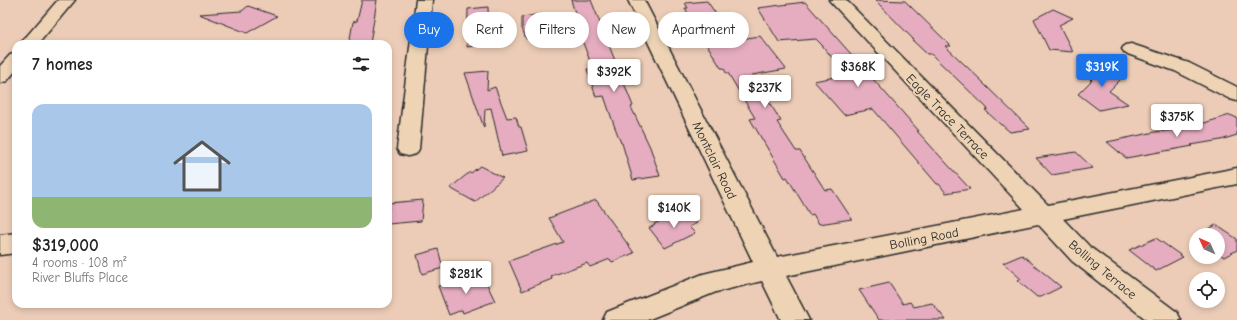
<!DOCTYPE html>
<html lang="en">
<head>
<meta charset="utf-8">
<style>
  :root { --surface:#fff; --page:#f6f6f6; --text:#222; --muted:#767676; --accent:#1a73e8 }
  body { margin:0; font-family:"Comic Neue",sans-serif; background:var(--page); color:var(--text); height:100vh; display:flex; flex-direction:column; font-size:15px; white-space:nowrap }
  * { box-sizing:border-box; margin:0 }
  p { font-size:13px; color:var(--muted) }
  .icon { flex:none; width:22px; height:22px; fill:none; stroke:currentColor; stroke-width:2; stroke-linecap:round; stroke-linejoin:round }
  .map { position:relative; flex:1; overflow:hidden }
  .drawer { position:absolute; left:12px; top:40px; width:380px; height:268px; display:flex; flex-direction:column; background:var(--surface); border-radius:12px; box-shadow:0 2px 6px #0003 }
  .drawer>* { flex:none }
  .hud { position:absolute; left:404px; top:12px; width:380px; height:36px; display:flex; gap:8px }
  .needle { width:26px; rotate:315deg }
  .controls { position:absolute; left:1189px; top:228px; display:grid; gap:8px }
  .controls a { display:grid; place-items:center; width:36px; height:36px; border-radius:50%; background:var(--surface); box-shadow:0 2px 6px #0003; font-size:20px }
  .price { position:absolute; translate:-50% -34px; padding:0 9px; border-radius:4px; background:#fff; color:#222; font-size:13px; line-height:26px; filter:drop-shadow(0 1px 2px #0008) }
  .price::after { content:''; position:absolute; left:50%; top:24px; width:12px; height:9px; margin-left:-6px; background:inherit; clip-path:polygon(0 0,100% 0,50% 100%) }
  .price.active { background:var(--accent); color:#fff }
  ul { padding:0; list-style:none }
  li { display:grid; align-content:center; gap:8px; height:212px; padding:0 20px }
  li span { display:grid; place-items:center; height:124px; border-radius:12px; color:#555 }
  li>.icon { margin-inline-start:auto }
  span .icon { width:72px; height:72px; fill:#fffc; stroke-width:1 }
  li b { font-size:17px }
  h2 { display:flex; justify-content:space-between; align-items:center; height:48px; padding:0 20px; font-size:17px }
  .tag { padding:0 14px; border-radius:18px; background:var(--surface); box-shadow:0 2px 6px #0003; font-size:14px; line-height:36px }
  .tag.active { background:var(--accent); color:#fff }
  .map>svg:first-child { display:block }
</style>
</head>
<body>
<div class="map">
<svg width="1237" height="320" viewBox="0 0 1237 320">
  <rect width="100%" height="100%" fill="#ecccb7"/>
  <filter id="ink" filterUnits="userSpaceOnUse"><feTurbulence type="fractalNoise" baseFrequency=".025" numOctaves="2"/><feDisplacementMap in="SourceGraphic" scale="8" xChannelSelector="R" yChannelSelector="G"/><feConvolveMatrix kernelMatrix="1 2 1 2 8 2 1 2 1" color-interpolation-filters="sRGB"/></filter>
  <g filter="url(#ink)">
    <g fill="#e6adc0" stroke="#2b2b2b">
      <path d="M362,0H377L370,44H349L353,22L357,21Z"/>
      <path d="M571,0H591L633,106L631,107L650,147L660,176L633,180L622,143H621L614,125L604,96L596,97L587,69H593L580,35L584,34L574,10Z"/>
      <path d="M875,0L905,1L951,46H945L984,83H983L1030,129L1010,132L1002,125H1001L985,110L988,109L931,54H927L912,40H914Z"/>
      <path d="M707,1L734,40L760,36L786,69L752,75L781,121L777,122L796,151H800L825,190L832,189L852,219L819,224L813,214L810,215L787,177L785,178L750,119L755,118L728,73H726L724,68H721L685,8H688L685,3Z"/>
      <path d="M805,2L919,131H917L970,189L946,193L939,184H937L873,109L844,115L814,81L846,75L821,44L816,39L779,42L758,8Z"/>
      <path d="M248,6L277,16L247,33L199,14L242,11Z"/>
      <path d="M488,7L489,44L467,47L468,9Z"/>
      <path d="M1053,9L1073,18L1059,25L1073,52L1049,50L1034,19Z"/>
      <path d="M543,14L554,35L526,39L522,28V17Z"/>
      <path d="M1094,63L1124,76L1109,91L1128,104L1099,110L1078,94L1092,80H1090L1092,79L1082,75Z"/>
      <path d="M488,71L487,90L495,87L507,118L516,117L519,127H521L528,151L502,156L491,108L485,109L484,128L465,73Z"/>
      <path d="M1230,115L1237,118V135L1221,140L1191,145L1193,146L1126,158L1107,142L1155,132L1185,129Z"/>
      <path d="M1076,152L1093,168L1052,175L1036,158Z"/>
      <path d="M480,166L503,178L475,202L450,188L470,172L471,173Z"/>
      <path d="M423,200L421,221L388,224L389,203Z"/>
      <path d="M596,200L634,253L612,262L610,259L590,267L587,263L551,276L552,279L522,291L509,261L563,242L549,218Z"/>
      <path d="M685,210L697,223L689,227L695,233L665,248L649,228L655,225L654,224Z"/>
      <path d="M1216,225L1237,239V250L1224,257L1218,253V235H1197Z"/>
      <path d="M1156,238L1183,257L1156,271L1129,250Z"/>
      <path d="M438,249L443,268L422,274L417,255Z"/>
      <path d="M1022,255L1061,287L1041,297H1037L1018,281L1021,279L1003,263Z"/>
      <path d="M483,276L495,301L463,313L462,310L449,315L438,286L456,279L459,285Z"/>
      <path d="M889,283L903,304L910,302L914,307L932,303L946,320H879L859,290Z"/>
    </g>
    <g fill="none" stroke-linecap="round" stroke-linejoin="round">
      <defs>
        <g id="minor">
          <path d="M58,0H75L38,44H20Z"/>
          <path d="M416,0H432L419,149L416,154L408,156L400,154L397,149Z"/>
          <path d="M628,0H644L777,257L1024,209L829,0H846L1048,205L1237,168V184L1063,219L1090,247L1177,312L1181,320H1147L1072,261L1038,224L786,276L809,320H781L762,281L716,292L647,320H603L607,312L703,274L753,262Z"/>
          <path d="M1131,44L1189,63L1237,87V101L1230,99L1175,71L1125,53L1122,49L1125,45Z"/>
          <path d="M16,53V70L7,81L0,83V66L10,55Z"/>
          <path d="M16,233V253L0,255V235Z"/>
        </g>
      </defs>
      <use href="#minor" stroke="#2b2b2b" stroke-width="3"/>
      <use href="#minor" fill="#eed4b5" fill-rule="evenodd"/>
    </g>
  </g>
  <g text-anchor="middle" stroke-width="4" stroke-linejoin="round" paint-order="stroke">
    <g font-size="13" fill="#2b2b2b" stroke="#eed4b5">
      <text transform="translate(948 116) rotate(46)" y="5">Eagle Trace Terrace</text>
      <text transform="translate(715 160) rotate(64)" y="5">Montclair Road</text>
      <text transform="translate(924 238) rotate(-11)" y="5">Bolling Road</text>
      <text transform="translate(1103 269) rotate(40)" y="5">Bolling Terrace</text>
    </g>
  </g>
</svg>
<div class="controls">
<a><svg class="needle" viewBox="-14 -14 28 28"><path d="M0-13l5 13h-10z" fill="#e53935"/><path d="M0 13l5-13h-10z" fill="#767676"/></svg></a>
<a><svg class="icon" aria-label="locate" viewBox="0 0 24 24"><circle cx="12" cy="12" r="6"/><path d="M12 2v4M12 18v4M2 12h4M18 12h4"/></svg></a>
</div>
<b class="price" style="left:858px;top:88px">$368K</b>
<b class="price active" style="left:1102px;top:88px">$319K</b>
<b class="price" style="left:614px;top:93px">$392K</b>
<b class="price" style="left:765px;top:109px">$237K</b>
<b class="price" style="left:1177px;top:138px">$375K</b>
<b class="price" style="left:674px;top:229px">$140K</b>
<b class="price" style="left:466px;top:295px">$281K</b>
<div class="hud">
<a class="tag active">Buy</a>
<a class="tag">Rent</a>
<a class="tag">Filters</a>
<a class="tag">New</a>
<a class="tag">Apartment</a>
</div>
<section class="drawer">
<h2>7 homes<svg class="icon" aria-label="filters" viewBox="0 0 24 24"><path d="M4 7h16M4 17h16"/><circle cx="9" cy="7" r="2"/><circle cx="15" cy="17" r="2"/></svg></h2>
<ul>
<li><span style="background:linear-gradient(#a9c7e8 75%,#8fb573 0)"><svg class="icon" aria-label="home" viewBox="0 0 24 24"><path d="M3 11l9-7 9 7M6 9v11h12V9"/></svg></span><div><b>$319,000</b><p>4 rooms · 108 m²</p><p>River Bluffs Place</p></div></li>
</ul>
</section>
</div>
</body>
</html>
